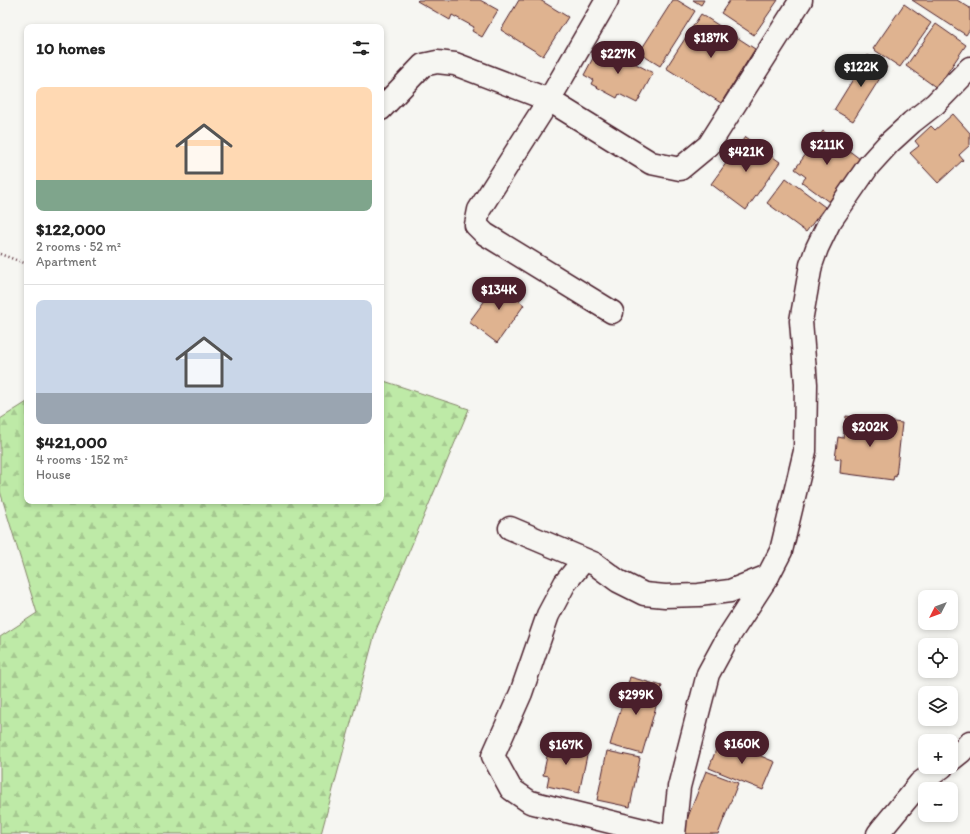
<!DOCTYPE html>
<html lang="en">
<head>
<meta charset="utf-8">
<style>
  :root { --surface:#fff; --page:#f6f6f6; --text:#222; --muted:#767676; --line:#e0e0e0; --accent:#4a1f2b }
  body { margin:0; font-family:Itim,sans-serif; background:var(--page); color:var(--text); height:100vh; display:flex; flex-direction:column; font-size:15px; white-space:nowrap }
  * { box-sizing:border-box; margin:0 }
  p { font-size:13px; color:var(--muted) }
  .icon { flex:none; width:22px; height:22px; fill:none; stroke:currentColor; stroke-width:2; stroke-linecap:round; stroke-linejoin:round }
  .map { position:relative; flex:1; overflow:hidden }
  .sheet { position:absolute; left:24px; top:24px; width:360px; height:480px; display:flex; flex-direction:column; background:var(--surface); border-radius:8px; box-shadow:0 2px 6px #0003 }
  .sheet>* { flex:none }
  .needle { width:26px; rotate:228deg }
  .fabs { position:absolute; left:918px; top:590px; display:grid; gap:8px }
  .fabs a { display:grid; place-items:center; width:40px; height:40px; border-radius:8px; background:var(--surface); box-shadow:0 2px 6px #0003; font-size:20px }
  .price { position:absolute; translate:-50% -34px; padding:0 9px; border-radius:14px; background:var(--accent); color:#fff; font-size:13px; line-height:26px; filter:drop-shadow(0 1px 2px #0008) }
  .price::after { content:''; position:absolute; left:50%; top:24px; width:12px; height:9px; margin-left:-6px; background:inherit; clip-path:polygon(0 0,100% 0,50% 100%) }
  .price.current { background:#222; color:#fff }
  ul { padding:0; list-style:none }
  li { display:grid; align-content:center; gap:8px; height:212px; padding:0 12px }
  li+li { border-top:1px solid var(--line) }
  li span { display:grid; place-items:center; height:124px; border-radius:8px; color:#555 }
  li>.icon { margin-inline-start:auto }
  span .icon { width:72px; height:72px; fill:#fffc; stroke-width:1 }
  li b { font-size:17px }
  h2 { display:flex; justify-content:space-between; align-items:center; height:48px; padding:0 12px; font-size:17px }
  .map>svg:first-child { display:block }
</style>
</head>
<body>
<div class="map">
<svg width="970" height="834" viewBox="0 0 970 834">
  <defs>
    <pattern id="forest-firs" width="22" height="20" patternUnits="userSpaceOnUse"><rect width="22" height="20" fill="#beeaa7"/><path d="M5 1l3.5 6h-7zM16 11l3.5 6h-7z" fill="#a5c890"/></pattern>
  </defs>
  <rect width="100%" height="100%" fill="#f6f6f2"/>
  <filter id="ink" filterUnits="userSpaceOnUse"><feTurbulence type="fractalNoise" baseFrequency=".025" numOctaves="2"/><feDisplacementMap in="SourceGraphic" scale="8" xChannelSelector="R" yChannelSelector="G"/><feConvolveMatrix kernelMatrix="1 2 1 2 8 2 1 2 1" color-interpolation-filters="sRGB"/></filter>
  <g filter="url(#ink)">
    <path fill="url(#forest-firs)" stroke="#848469" d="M381,380L469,409L376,630L321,834H0V637L37,613L0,491V419L27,402V501H381Z"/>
    <g fill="#dfb390" stroke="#4a1f2b">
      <path d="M418,0H480L498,10L482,37L472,31L474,27L452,15L450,20L417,1Z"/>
      <path d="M519,0H540L568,17L543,56L501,30Z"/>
      <path d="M673,0H677L695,11L660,66L639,53Z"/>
      <path d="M693,0H704L701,5Z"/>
      <path d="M730,0H778L754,35L721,13Z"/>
      <path d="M912,0H957L970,8V29L966,35Z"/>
      <path d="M904,4L931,23L900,67L873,49Z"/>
      <path d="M701,14L755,49L721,103L666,68Z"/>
      <path d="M936,24L966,45L937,88L906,66Z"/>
      <path d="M600,45L653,73L637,103L619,94L617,98L591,84L593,80L584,75Z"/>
      <path d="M868,55L887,67L853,121L834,110Z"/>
      <path d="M953,114L970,133V145L959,155L963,160L938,183L910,153L919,146L915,141L931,126L935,130Z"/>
      <path d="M823,131L860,159L829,202L802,182L806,177L795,169Z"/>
      <path d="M745,137L780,162L746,210L711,184Z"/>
      <path d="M786,178L825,207L806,232L767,203Z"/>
      <path d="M505,279L525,293L519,301L524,305L497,343L469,322L497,284L499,286Z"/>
      <path d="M846,416L902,423L896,477L894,476L893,480L840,473L841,459L835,458L838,437L843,438Z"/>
      <path d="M630,677L662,686L642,754L610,745Z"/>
      <path d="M557,739L589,746L579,793L547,786L549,776L543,775L548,752L554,754Z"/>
      <path d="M720,739L775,762L763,790L709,768Z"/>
      <path d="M607,751L640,758L630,807L597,800Z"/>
      <path d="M706,771L738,783L718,834H686L682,832Z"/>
    </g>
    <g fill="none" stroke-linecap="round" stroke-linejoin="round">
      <defs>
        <g id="minor">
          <path d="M607,0L549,100L479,210L476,225L485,234L612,312"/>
          <path d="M381,109L423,65L437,62L455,64L549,100L651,163L680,169L709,145L801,0"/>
          <path d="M510,528L595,564L618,581L644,594L665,596L699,595L730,591L768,576"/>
          <path d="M584,560L565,583L548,615L521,693L493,756L511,789L530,802L659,834"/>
          <path d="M951,760L961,752L970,742"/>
          <path d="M674,834L679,787L708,674L727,639L768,576L781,551L805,451L806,384L801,321L811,265L817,248L829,223L869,165L889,143L912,122L935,104L970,68"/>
          <path d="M878,834L881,830L920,783L942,767"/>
        </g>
      </defs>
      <use href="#minor" stroke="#4a1f2b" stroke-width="25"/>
      <path stroke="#4a1f2b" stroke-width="2.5" stroke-dasharray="1 3" stroke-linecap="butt" d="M0,254L27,264"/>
      <use href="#minor" stroke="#f6f6f2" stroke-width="22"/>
    </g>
  </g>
</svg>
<div class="fabs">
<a><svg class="needle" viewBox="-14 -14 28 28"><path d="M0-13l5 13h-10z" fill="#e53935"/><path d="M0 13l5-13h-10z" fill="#767676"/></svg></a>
<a><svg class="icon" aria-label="locate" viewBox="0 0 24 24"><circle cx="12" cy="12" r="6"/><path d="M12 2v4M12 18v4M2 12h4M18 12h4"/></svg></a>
<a><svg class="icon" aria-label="layers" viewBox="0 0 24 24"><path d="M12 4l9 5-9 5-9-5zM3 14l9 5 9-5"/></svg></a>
<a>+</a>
<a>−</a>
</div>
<b class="price" style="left:711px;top:59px">$187K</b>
<b class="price" style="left:618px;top:75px">$227K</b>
<b class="price current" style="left:861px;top:88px">$122K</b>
<b class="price" style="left:827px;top:166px">$211K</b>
<b class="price" style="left:746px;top:173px">$421K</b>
<b class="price" style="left:499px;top:311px">$134K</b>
<b class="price" style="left:870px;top:448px">$202K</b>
<b class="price" style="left:636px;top:716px">$299K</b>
<b class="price" style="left:742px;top:765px">$160K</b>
<b class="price" style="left:566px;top:766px">$167K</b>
<section class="sheet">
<h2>10 homes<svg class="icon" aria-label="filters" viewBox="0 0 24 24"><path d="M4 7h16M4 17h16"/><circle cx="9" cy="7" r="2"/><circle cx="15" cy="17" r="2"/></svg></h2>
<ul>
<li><span style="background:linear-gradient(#ffd9b3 75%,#7fa58c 0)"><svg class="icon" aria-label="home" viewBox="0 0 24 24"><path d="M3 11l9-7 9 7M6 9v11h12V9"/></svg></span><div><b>$122,000</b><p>2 rooms · 52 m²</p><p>Apartment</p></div></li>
<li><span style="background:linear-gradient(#c9d6e8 75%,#9aa5b1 0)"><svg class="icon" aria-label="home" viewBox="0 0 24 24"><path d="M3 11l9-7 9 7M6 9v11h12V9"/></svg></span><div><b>$421,000</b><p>4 rooms · 152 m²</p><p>House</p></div></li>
</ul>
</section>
</div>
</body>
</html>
